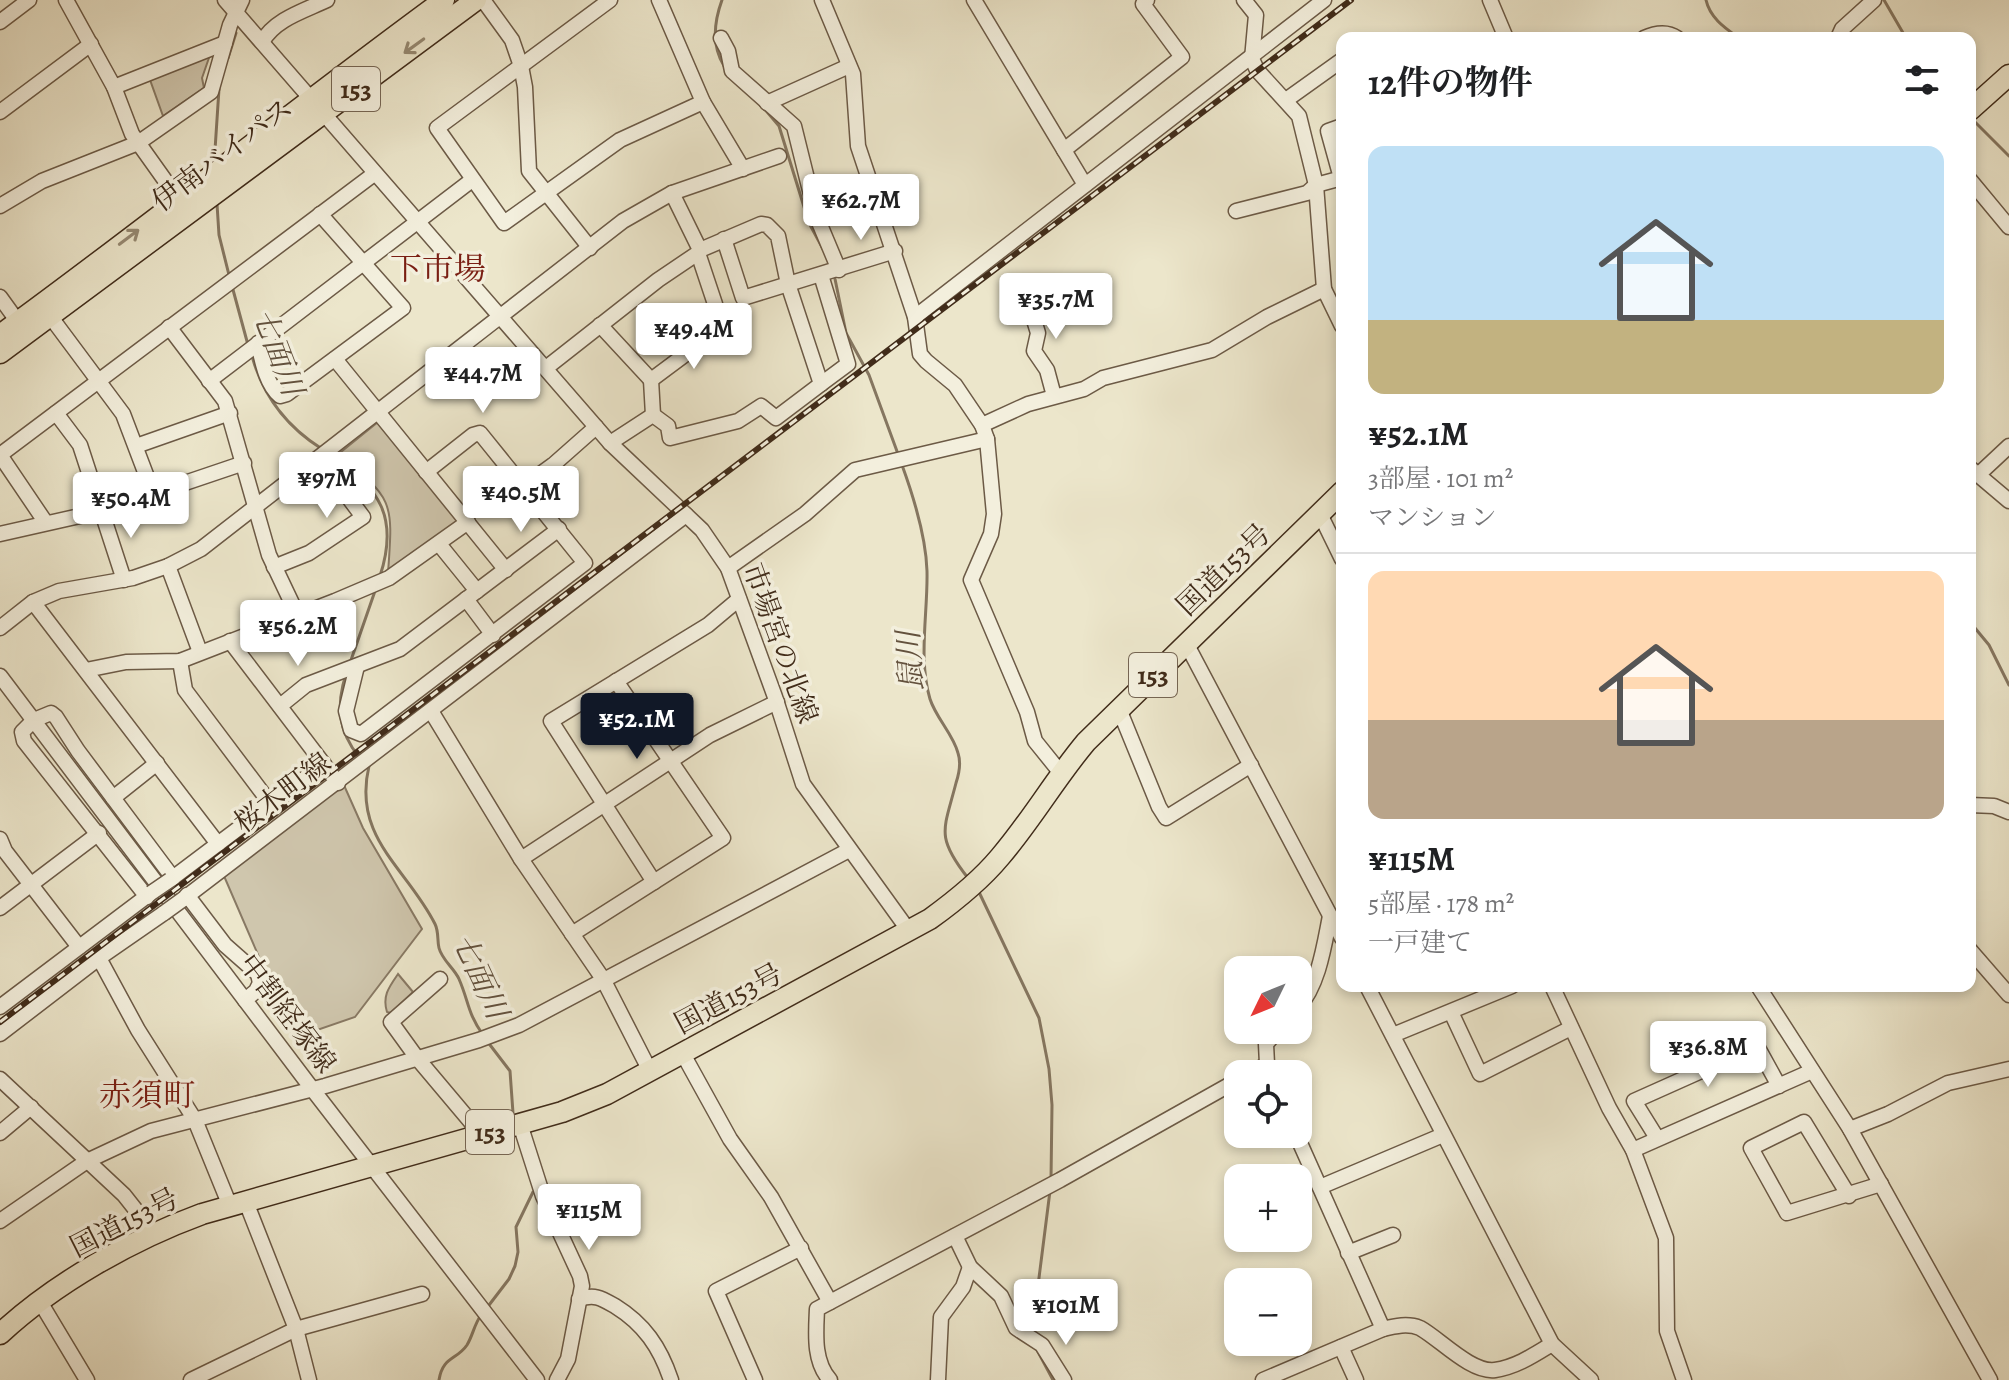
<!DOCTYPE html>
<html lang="ja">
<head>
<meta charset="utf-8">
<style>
  :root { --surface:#fff; --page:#f2f2f2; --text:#202124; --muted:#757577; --line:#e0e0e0; --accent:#111827 }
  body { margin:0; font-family:Alegreya,"Noto Serif JP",serif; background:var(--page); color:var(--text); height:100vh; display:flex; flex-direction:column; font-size:30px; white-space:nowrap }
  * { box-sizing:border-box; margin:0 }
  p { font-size:26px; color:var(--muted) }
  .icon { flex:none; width:44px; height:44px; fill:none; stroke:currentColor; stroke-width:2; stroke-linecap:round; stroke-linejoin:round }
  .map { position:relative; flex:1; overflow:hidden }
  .drawer { position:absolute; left:1336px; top:32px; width:640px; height:960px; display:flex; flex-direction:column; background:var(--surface); border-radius:16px; box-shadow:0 4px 12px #0003 }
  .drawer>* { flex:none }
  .needle { width:52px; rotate:227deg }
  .fabs { position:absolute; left:1224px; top:956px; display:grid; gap:16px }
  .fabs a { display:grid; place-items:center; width:88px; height:88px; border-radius:16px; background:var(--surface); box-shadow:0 4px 12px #0003; font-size:40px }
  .price { position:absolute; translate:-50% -68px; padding:0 18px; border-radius:8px; background:#fff; color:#222; font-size:26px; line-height:52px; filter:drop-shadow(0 2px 4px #0008) }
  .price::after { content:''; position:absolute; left:50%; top:48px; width:24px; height:18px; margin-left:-12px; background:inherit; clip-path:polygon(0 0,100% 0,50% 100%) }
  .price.on { background:var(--accent); color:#fff }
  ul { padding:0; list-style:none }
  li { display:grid; align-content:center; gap:16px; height:424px; padding:0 32px }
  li+li { border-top:2px solid var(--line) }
  li span { display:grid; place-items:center; height:248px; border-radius:16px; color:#555 }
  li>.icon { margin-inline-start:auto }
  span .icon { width:144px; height:144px; fill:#fffc; stroke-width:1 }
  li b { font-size:34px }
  h2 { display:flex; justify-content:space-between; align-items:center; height:96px; padding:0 32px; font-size:34px }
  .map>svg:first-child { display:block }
</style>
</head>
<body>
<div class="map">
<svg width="2009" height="1380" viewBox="0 0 2009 1380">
  <rect width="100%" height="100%" fill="#ece6cb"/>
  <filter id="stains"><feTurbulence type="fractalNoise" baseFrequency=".0025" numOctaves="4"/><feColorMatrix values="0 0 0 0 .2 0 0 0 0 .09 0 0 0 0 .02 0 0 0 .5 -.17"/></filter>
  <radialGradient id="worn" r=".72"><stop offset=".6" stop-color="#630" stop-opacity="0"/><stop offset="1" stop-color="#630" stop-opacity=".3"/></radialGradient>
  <g fill="#cfc6ad" stroke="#887964" stroke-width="2">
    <path d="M211,52L202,78L204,88L163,116L149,77Z"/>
    <path d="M378,422L460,518L459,524L388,573C393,504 395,496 336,456Z"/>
    <path d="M343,783L363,828L422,929L355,1017L294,1038L224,876Z"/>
    <path d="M398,974L413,992L391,1013L387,1012C382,996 389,987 398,974Z"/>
  </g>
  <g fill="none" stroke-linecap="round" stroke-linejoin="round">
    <g stroke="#857660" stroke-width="3">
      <path d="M722,0C714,22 711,45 724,66"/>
      <path d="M1706,0C1710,18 1725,28 1739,38"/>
      <path d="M1884,0L1906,38"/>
      <path d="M228,58L236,33"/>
      <path d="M762,106L779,126L809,223L823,249"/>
      <path d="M1972,119L2009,156"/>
      <path d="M214,165L219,89"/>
      <path d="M217,204L219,235L229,275"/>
      <path d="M834,274L846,333L869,375L898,454"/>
      <path d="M232,286L248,345"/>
      <path d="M252,356C263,396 287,427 322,449"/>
      <path d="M332,456C380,488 399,518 380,576"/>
      <path d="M902,465C914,498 926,536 927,571C928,612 918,659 930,699C936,718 953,734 958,753C961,762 959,774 956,783C944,830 935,836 968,878"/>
      <path d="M1970,622L1989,645L2009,685"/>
      <path d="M350,663L375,591"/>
      <path d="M346,674C336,705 338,731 359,757"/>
      <path d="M367,764L369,766C352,838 407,868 435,924C439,932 437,940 439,948C442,960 454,968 459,979C469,1002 467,1012 483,1035"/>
      <path d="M978,890L1039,1018L1049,1069L1052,1105L1051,1179"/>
      <path d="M487,1041L510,1071L513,1113"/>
      <path d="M486,1309L509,1279L515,1266L518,1252L516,1227L533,1192"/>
      <path d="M1032,1333L1050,1191"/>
      <path d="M1036,1348L1053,1380"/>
      <path d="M439,1380C443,1356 457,1360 467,1345C473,1335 474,1325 481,1315"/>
    </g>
    <defs>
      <g id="minor">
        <path d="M66,0L114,87L132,134L179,200"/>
        <path d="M225,0L610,443L702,530L728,568L775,697L803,784L909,931"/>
        <path d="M483,0L512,40L521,66L525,87L529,171L590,248"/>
        <path d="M610,0L437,128L504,223L620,140L703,102"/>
        <path d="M659,0L703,102L743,169"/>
        <path d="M822,0L853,74L858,146L915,317L920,354L926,361L955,385L982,425L987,439L994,514L991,534L971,580L1027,712L1035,741L1060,772"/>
        <path d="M974,0L1085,185"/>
        <path d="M1244,0L1256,15L1252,59L1257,70L1299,116L1316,185L1324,289L1342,326"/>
        <path d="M1490,0L1506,38"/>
        <path d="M0,22L29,0"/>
        <path d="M721,38L728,51L732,71L794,126L816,215L839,270"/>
        <path d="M1644,38C1655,33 1667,31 1677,38"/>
        <path d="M1838,38L1842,29L1874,0"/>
        <path d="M262,42C275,19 304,11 327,0"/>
        <path d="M114,87L225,43"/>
        <path d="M1286,100L1342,60"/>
        <path d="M767,103L849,66"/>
        <path d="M0,112L91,44"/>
        <path d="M1064,150L1182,57L1143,4L1147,0"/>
        <path d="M1341,178L1328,131L1342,126"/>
        <path d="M1970,180L2009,227"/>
        <path d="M672,193L700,250"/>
        <path d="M0,206L42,181L138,143L211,92L230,25L242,0"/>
        <path d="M1236,211L1307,193L1316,185L1342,178"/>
        <path d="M724,239L743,298L895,251"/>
        <path d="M821,275L848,364L821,384"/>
        <path d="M1026,294L1038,333L1034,351L1047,370L1054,396"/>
        <path d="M0,297L18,322"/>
        <path d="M50,316L123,414L153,493"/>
        <path d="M915,317L1324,0"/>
        <path d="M600,325L651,380L706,339L715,304L698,253"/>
        <path d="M169,327L225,401L269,555L297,614"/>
        <path d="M258,343C262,361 266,384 280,396L287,394L403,308L320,214"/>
        <path d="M335,359L506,570"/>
        <path d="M546,368L658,280L698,253L700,250L761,224L767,225L778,236L788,284L821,384L776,418L761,406L738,421L670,438L668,426L653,415L610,443"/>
        <path d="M651,380L653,415"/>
        <path d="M209,381L472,180"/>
        <path d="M56,413L80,445L124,580"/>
        <path d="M982,425L1028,404L1084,389L1103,378L1212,350L1267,317L1324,289"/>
        <path d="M136,446L230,413"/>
        <path d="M0,455L374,174"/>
        <path d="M0,455L46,523"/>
        <path d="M1970,468L2009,501"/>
        <path d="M1978,475L2009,446"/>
        <path d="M524,486L553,465L596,427"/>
        <path d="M1320,514L1342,559"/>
        <path d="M0,534L102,511L244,463"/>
        <path d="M439,544L477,591"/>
        <path d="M168,566L200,652"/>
        <path d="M274,567L309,553L363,517L319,458"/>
        <path d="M728,568L805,514L855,470L987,439"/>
        <path d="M466,599L493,635"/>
        <path d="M33,602L218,844"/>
        <path d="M0,628L33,602L59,591L133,578L168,566L201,549L623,221L672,193L779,156"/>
        <path d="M230,641L338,783"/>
        <path d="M1186,643L1342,938"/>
        <path d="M180,661L185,690L270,803"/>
        <path d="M357,666L346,711L351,730L361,734L585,563L480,433L473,435L426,472"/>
        <path d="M86,670L126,662L180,661L335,601L389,578L468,522"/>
        <path d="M0,676L313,1090L537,1380"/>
        <path d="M280,706L306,685L400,649L559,529"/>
        <path d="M1119,709L1159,807L1166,818L1251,765"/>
        <path d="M431,711L521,859L603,979L650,1071"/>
        <path d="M113,798L157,763"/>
        <path d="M1970,805L1994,806L2009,812"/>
        <path d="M0,839L5,851L79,947"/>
        <path d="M521,859L710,735L777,702"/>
        <path d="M170,880L324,764"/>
        <path d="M654,882L551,721L708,625L739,599"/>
        <path d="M187,895L225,945L258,974L260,983L256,991L245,1000"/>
        <path d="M147,897L24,741L22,732L34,720L51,713L56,717L78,751L173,878"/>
        <path d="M182,900L686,515"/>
        <path d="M0,908L99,833"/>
        <path d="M572,934L723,838L616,681"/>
        <path d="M1970,950L2009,995"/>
        <path d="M99,958L138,1030L195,1120L230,1206"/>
        <path d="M440,979L391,1022L417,1058L481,1134"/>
        <path d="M1367,986L1552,1344L1591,1380"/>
        <path d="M1552,986L1609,1108L1633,1150L1666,1238L1667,1331L1684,1380"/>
        <path d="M1758,986L1850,1129L1990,1380"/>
        <path d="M0,1007L151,893"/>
        <path d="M1298,1008C1319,984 1324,946 1330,916"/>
        <path d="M1451,1012L1480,1074L1571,1028"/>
        <path d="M0,1034L99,958L164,913"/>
        <path d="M1393,1035L1512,986"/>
        <path d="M683,1054L730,1139L771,1197L830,1302"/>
        <path d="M1250,1074L1267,1064"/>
        <path d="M1272,1074L1267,1064L1266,1044L1278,1030"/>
        <path d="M0,1079L124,1195L154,1233"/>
        <path d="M520,1124L543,1196L580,1276L582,1286L568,1359L557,1380"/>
        <path d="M1850,1129L1888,1114L1948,1083L2009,1069"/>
        <path d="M0,1133L31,1107"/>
        <path d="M1296,1134L1383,1329"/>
        <path d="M1657,1138L1634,1101L1757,1046L1779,1086"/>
        <path d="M1633,1150L1812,1071"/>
        <path d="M1320,1187L1443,1135"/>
        <path d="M1849,1196L1804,1122L1751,1148L1787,1213L1881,1184"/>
        <path d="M246,1202L296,1329L309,1380"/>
        <path d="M0,1221L87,1161L151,1131L325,1086L479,1040L519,1025L849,850"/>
        <path d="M955,1236L970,1267L1001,1296L1016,1328L1042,1345L1064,1380"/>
        <path d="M1348,1253L1393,1235"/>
        <path d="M579,1299C595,1294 601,1298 615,1306C644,1324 660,1347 671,1380"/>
        <path d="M39,1300L87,1380"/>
        <path d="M1341,1347L1356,1380"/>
        <path d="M191,1380L296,1329L422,1294"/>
        <path d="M755,1380L716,1291L801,1248"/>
        <path d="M830,1380C813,1361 816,1333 817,1309L1060,1180L1238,1080"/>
        <path d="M938,1380L941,1317L963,1287L970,1267"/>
        <path d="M1263,1380L1383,1329C1395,1326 1408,1323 1420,1328C1440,1339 1471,1373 1495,1370C1516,1367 1534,1355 1552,1344"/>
      </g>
      <g id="highway">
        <path d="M1970,110L2009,75"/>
        <path d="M0,335C150,226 295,109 444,0"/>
        <path d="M0,353L476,0"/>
        <path d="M0,1334C55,1283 131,1240 202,1214L562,1112L607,1094L930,919C955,901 980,881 1000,857C1031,821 1055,779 1086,742L1342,492"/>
      </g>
    </defs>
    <use href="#minor" stroke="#6c5a46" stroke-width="17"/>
    <use href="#highway" stroke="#412c1a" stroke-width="23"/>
    <use href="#minor" stroke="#f3efdd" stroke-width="14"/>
    <use href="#highway" stroke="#ece6cb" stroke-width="20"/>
    <defs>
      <path id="rail" d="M0,1022L1351,0"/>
    </defs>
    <use href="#rail" stroke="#412c1a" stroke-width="6"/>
    <use href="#rail" stroke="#f3efdd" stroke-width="3" stroke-dasharray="9" stroke-linecap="butt"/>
    <defs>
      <g id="minor-bridge">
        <path d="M151,893L170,880"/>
        <path d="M164,913L182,900"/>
      </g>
    </defs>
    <use href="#minor-bridge" stroke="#6c5a46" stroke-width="17" stroke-linecap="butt"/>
    <use href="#minor-bridge" stroke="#f3efdd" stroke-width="14"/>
  </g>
  <defs><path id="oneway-shaft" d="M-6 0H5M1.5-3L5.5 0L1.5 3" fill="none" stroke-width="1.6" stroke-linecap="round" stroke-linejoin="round" transform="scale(2)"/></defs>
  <g stroke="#968972">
    <use href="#oneway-shaft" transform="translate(414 46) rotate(144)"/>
    <use href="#oneway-shaft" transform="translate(129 237) rotate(-37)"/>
  </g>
  <g text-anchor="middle" stroke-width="7" stroke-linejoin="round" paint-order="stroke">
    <g fill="#f3efdd" stroke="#766654" stroke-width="2">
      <rect x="332" y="67" width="48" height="44" rx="6"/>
      <rect x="1129" y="653" width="48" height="44" rx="6"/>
      <rect x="466" y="1110" width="48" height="44" rx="6"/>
    </g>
    <g font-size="26" font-weight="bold" fill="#412c1a">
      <text x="356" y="98">153</text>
      <text x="1153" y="684">153</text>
      <text x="490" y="1141">153</text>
    </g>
    <g font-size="28" fill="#412c1a" stroke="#f3efdd">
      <text transform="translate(222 154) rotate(-37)" y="10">伊南バイパス</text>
      <text transform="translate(1223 569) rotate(-44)" y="10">国道153号</text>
      <text transform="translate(781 643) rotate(70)" y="10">市場宮の北線</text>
      <text transform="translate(282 792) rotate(-37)" y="10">桜木町線</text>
      <text transform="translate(728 998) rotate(-28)" y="10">国道153号</text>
      <text transform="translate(288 1013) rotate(53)" y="10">中割経塚線</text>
      <text transform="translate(124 1222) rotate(-27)" y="10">国道153号</text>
    </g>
    <g font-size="30" font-style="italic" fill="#63513d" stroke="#f3efdd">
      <text transform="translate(278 352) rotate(69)" y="10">七面川</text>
      <text transform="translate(910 661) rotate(-94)" y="10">鼠川</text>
      <text transform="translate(480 976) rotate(65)" y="10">七面川</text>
    </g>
    <g font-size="32" fill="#7a1f14" stroke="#f3efdd">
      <text x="438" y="280">下市場</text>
      <text x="147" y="1106">赤須町</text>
    </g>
  </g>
  <rect width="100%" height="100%" filter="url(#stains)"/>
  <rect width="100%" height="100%" fill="url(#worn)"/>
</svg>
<div class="fabs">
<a><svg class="needle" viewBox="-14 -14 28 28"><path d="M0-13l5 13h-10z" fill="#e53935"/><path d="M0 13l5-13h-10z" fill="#757577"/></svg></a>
<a><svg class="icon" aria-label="locate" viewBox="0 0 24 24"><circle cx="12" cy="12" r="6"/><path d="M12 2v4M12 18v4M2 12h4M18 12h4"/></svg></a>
<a>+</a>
<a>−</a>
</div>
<b class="price" style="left:861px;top:242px">¥62.7M</b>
<b class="price" style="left:1056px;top:341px">¥35.7M</b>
<b class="price" style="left:694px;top:371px">¥49.4M</b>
<b class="price" style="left:483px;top:415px">¥44.7M</b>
<b class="price" style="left:327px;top:520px">¥97M</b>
<b class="price" style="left:521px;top:534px">¥40.5M</b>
<b class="price" style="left:131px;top:540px">¥50.4M</b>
<b class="price" style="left:298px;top:668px">¥56.2M</b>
<b class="price on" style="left:637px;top:761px">¥52.1M</b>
<b class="price" style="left:1708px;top:1089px">¥36.8M</b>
<b class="price" style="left:589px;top:1252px">¥115M</b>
<b class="price" style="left:1066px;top:1347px">¥101M</b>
<section class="drawer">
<h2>12件の物件<svg class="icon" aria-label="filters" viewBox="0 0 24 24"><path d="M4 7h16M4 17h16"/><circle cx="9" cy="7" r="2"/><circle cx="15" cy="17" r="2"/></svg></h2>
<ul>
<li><span style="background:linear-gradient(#bfe0f5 70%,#c2b280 0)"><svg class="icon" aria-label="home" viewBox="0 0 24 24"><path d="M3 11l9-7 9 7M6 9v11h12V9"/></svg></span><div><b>¥52.1M</b><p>3部屋 · 101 m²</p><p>マンション</p></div></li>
<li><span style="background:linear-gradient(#ffd9b3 60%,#b9a48a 0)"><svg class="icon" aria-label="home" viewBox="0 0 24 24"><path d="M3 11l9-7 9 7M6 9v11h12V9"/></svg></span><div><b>¥115M</b><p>5部屋 · 178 m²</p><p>一戸建て</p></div></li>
</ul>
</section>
</div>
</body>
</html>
